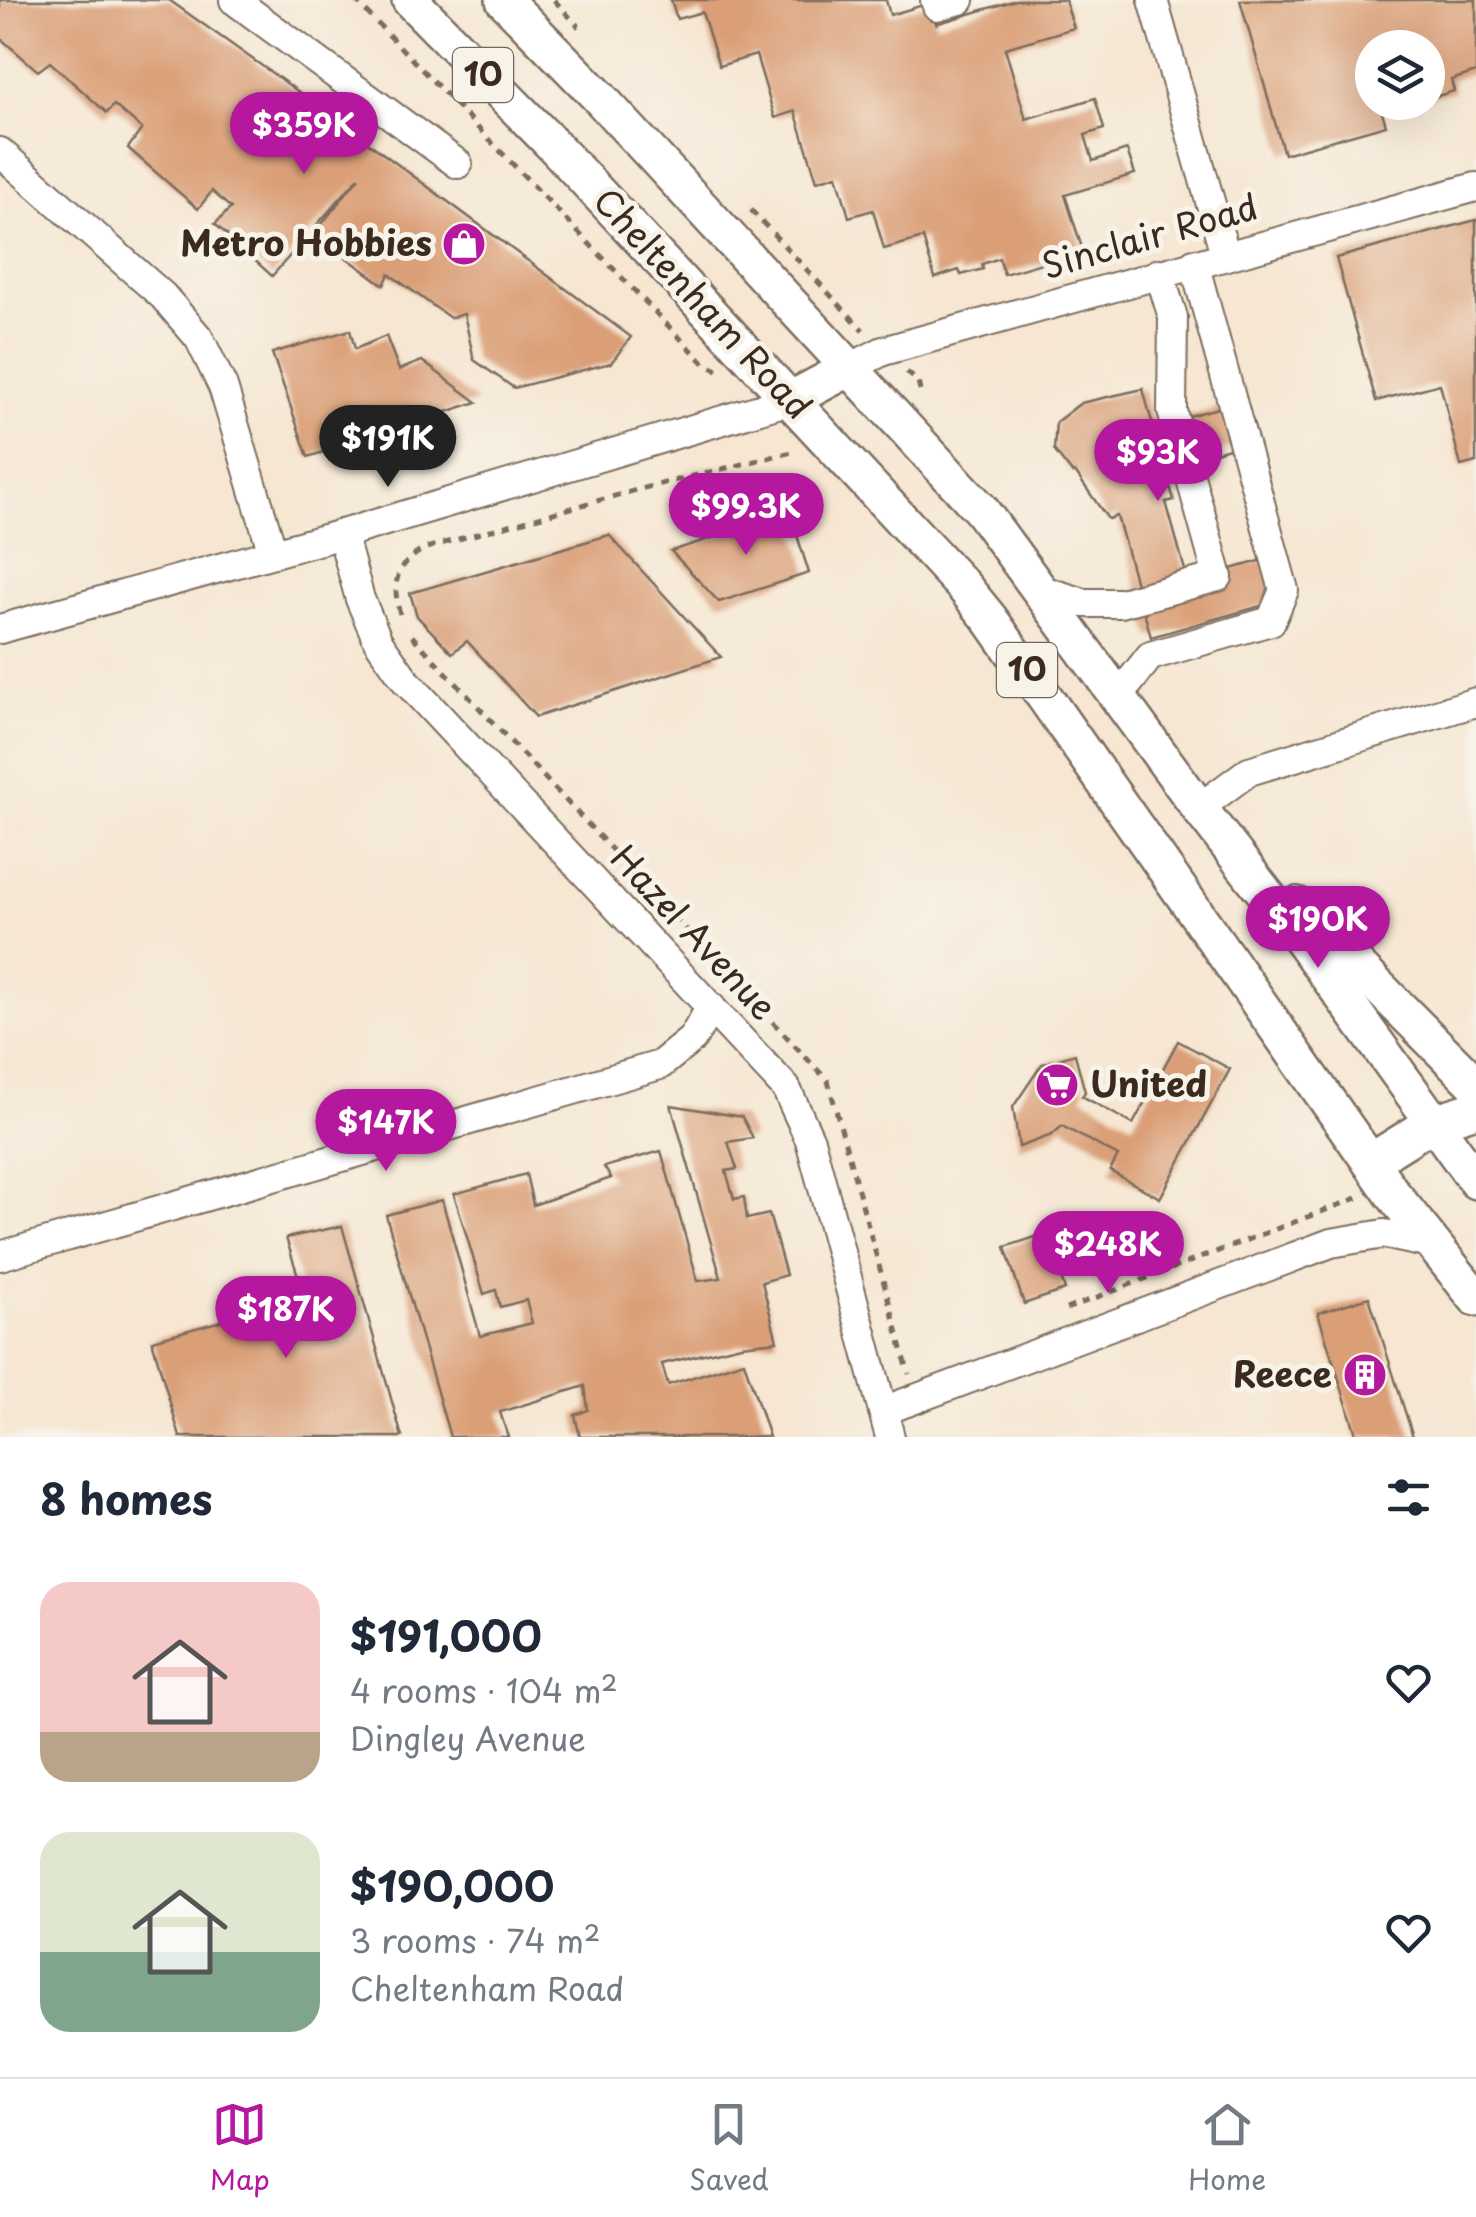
<!DOCTYPE html>
<html lang="en">
<head>
<meta charset="utf-8">
<style>
  :root { --surface:#fff; --page:#f6f6f7; --text:#1f2937; --muted:#747a83; --line:#e0e1e3; --accent:#b5179e }
  body { margin:0; font-family:"Playpen Sans",sans-serif; background:var(--page); color:var(--text); height:100vh; display:flex; flex-direction:column; font-size:38px; white-space:nowrap }
  * { box-sizing:border-box; margin:0 }
  p { font-size:32px; color:var(--muted) }
  .icon { flex:none; width:55px; height:55px; fill:none; stroke:currentColor; stroke-width:2; stroke-linecap:round; stroke-linejoin:round }
  .map { position:relative; height:1437px; overflow:hidden }
  .panel { display:flex; flex-direction:column; background:var(--surface); flex:1 }
  .panel>* { flex:none }
  .fabs { position:absolute; left:1355px; top:30px; display:grid; gap:20px }
  .fabs a { display:grid; place-items:center; width:90px; height:90px; border-radius:50%; background:var(--surface); box-shadow:0 10px 40px #0002; font-size:50px }
  .price { position:absolute; translate:-50% -85px; padding:0 22px; border-radius:35px; background:var(--accent); color:#fff; font-size:32px; line-height:65px; filter:drop-shadow(0 2px 5px #0008) }
  .price::after { content:''; position:absolute; left:50%; top:60px; width:30px; height:22px; margin-left:-15px; background:inherit; clip-path:polygon(0 0,100% 0,50% 100%) }
  .price.current { background:#222; color:#fff }
  ul { padding:0; list-style:none }
  li { display:flex; align-items:center; gap:30px; height:250px; padding:0 40px }
  li span { display:grid; place-items:center; flex:none; width:280px; height:200px; border-radius:30px; color:#555 }
  li>.icon { margin-inline-start:auto }
  span .icon { width:120px; height:120px; fill:#fffc; stroke-width:1 }
  li b { font-size:42px }
  h2 { display:flex; justify-content:space-between; align-items:center; height:120px; padding:0 40px; font-size:42px }
  .dock { display:flex; justify-content:space-around; align-items:center; height:140px; border-top:2px solid var(--line); background:var(--surface); font-size:28px; color:var(--muted) }
  .dock a { display:grid; justify-items:center; gap:5px }
  .dock .current { color:var(--accent) }
  .map>svg:first-child { display:block }
</style>
</head>
<body>
<div class="map">
<svg width="1476" height="1437" viewBox="0 0 1476 1437">
  <rect width="100%" height="100%" fill="#f7f3e8"/>
  <filter id="ink" filterUnits="userSpaceOnUse"><feTurbulence type="fractalNoise" baseFrequency=".01" numOctaves="2"/><feDisplacementMap in="SourceGraphic" scale="20" xChannelSelector="R" yChannelSelector="G"/><feConvolveMatrix kernelMatrix="1 2 1 2 8 2 1 2 1" color-interpolation-filters="sRGB"/></filter>
  <filter id="wash" filterUnits="userSpaceOnUse"><feTurbulence type="fractalNoise" baseFrequency=".0048" numOctaves="4" result="noise"/><feDisplacementMap in="SourceGraphic" scale="40" xChannelSelector="R" yChannelSelector="G"/><feGaussianBlur stdDeviation="2.25" result="paint"/><feColorMatrix in="noise" values="0 0 0 0 0 0 0 0 0 0 0 0 0 0 0 0 0 1.4 0 .05"/><feComposite in="paint" operator="in"/></filter>
  <g filter="url(#wash)">
    <rect width="100%" height="100%" fill="#f6e6d2"/>
    <g id="blocks">
      <g fill="#da9f77">
        <path d="M0,0H169L320,107L631,337L611,363L514,388L474,360L464,314L450,318L389,274L384,285L314,234L359,177L272,276L215,224L231,208L212,191L198,209L128,148L142,129L114,105L107,113L50,62L38,71L0,38Z"/>
        <path d="M671,0H886L890,15L930,3L936,24L1016,0H1065L1074,28L1005,48L1026,119L1095,98L1104,129L1085,135L1093,161L1127,150L1135,174L1065,195L1083,251L1004,274L999,258L982,264L983,269L961,275L959,270L935,278L923,238L884,249L873,210L849,217L837,175L817,181L795,111L775,118L756,55L719,66L702,12L677,19Z"/>
        <path d="M1240,0H1476V72L1451,80L1454,91L1428,99V48H1372V102L1410,104L1382,112L1386,125L1284,154Z"/>
        <path d="M1476,220V462L1461,466L1440,384L1376,401L1336,258Z"/>
        <path d="M350,330L355,349L386,336L399,370L422,361L477,402L308,457L272,353Z"/>
        <path d="M1143,389L1153,426L1243,401L1254,441L1202,456L1195,432L1157,442L1174,500L1166,502L1188,581L1267,559L1279,601L1151,637L1117,516L1108,519L1075,472L1072,473L1054,450L1056,422L1081,403Z"/>
        <path d="M790,513L809,573L719,602L671,551Z"/>
        <path d="M609,535L721,657L536,717L467,641L452,653L417,616L410,593Z"/>
        <path d="M1178,1041L1230,1069L1160,1198L1110,1171L1118,1156L1062,1126L1052,1135L1019,1147L1013,1107L1042,1064L1075,1054L1085,1092L1082,1096L1133,1124Z"/>
        <path d="M671,1105L742,1117L753,1138L728,1142L737,1169L726,1171L734,1199L744,1197L747,1219L769,1214L786,1275L762,1282L777,1341L741,1345L662,1364L668,1385L744,1361L769,1437H580L575,1415L588,1410L585,1386L500,1412L508,1437H450L386,1215L442,1200L480,1336L532,1323L526,1300L500,1307L496,1290L484,1294L454,1194L526,1174L533,1205L611,1178L604,1167L661,1151L698,1281L721,1278Z"/>
        <path d="M342,1226L402,1437H180L152,1340L305,1298L286,1238Z"/>
        <path d="M1047,1233L1065,1290L1024,1304L1005,1247Z"/>
        <path d="M1369,1297L1413,1437H1357L1318,1313Z"/>
      </g>
    </g>
  </g>
  <g filter="url(#ink)">
    <use href="#blocks" fill-opacity="0" stroke="#7c6c5d" stroke-width="2.5"/>
    <g fill="none" stroke-linecap="round" stroke-linejoin="round">
      <defs>
        <g id="minor">
          <path d="M234,0L458,164"/>
          <path d="M935,0L937,6L960,0"/>
          <path d="M1153,0L1225,254"/>
          <path d="M0,152L163,296L199,338L223,387L273,553"/>
          <path d="M848,369L883,351L1476,187"/>
          <path d="M342,534L360,599L378,641L406,681L786,1088L810,1140L890,1437"/>
          <path d="M1039,589L1084,603H1121L1218,577L1172,411L1173,317L1159,273"/>
          <path d="M0,629L342,534L790,400"/>
          <path d="M1118,697L1150,656L1271,621L1284,590L1194,263"/>
          <path d="M1199,808L1249,771L1476,702"/>
          <path d="M0,1256L660,1065L692,1039L711,1007"/>
          <path d="M883,1411L1331,1243L1384,1234L1431,1244"/>
        </g>
        <g id="major">
          <path d="M410,0L557,149L964,587L990,619L1392,1193L1476,1298"/>
          <path d="M504,0L597,95L981,510L1199,808L1304,943L1476,1181"/>
          <path d="M790,400L848,369"/>
          <path d="M1297,905L1476,1085"/>
          <path d="M1370,1162L1434,1122L1476,1109"/>
        </g>
      </defs>
      <use href="#minor" stroke="#7c6c5d" stroke-width="32"/>
      <use href="#major" stroke="#7c6c5d" stroke-width="40"/>
      <g stroke="#7c6c5d" stroke-width="5" stroke-dasharray="8 8" stroke-linecap="butt">
        <path d="M355,0L706,365L718,370"/>
        <path d="M554,0L579,27"/>
        <path d="M751,210L863,330"/>
        <path d="M907,372L918,382L921,395"/>
        <path d="M400,614C391,582 396,564 426,548L644,488L796,451"/>
        <path d="M412,636L828,1081L909,1374"/>
        <path d="M1066,1309L1360,1197"/>
      </g>
      <use href="#minor" stroke="#fff" stroke-width="28"/>
      <use href="#major" stroke="#fff" stroke-width="35"/>
    </g>
  </g>
  <defs>
    <symbol id="shop-disc" viewBox="-11 -11 22 22"><circle r="9.5" fill="#b5179e" stroke="#f7f3e8"/><path d="M-5-2.5h2.3a2.7 3.5 0 0 1 5.4 0H5L5.5 6h-11ZM-1.5-2.5h3a1.5 2.3 0 0 0-3 0Z" fill="#fff"/></symbol>
    <symbol id="supermarket-disc" viewBox="-11 -11 22 22"><circle r="9.5" fill="#b5179e" stroke="#f7f3e8"/><path d="M-6-5.5h2.5l.6 2H6L4.5 2H-2.5L-4.4-4H-6ZM-1.5 3.2a1.3 1.3 0 1 0 .1 0ZM3 3.2a1.3 1.3 0 1 0 .1 0Z" fill="#fff"/></symbol>
    <symbol id="building-disc" viewBox="-11 -11 22 22"><circle r="9.5" fill="#b5179e" stroke="#f7f3e8"/><path d="M-4-6H4V6H1V3H-1V6H-4ZM-2.5-4.3h1.7v1.8h-1.7ZM.8-4.3h1.7v1.8H.8ZM-2.5-1h1.7V.8h-1.7ZM.8-1h1.7V.8H.8Z" fill="#fff"/></symbol>
  </defs>
  <g fill-rule="evenodd">
    <use href="#shop-disc" x="439" y="219" width="50" height="50"/>
    <use href="#supermarket-disc" x="1032" y="1060" width="50" height="50"/>
    <use href="#building-disc" x="1340" y="1350" width="50" height="50"/>
  </g>
  <g text-anchor="middle" stroke-width="10" stroke-linejoin="round" paint-order="stroke">
    <g fill="#f7f3e8" stroke="#73665b" stroke-width="2.5">
      <rect x="453" y="48" width="60" height="54" rx="8"/>
      <rect x="997" y="643" width="60" height="54" rx="8"/>
    </g>
    <g font-size="32" font-weight="bold" fill="#3b2a1e">
      <text x="483" y="86">10</text>
      <text x="1027" y="681">10</text>
    </g>
    <g font-size="35" fill="#3b2a1e" stroke="#f7f3e8">
      <text transform="translate(1150 237) rotate(-16)" y="12">Sinclair Road</text>
      <text transform="translate(702 304) rotate(47)" y="12">Cheltenham Road</text>
      <text transform="translate(693 933) rotate(47)" y="12">Hazel Avenue</text>
    </g>
    <g font-size="35" font-weight="bold" fill="#3b2a1e" stroke="#f7f3e8" text-anchor="end">
      <text x="432" y="256">Metro Hobbies</text>
      <text x="1090" y="1097" text-anchor="start">United</text>
      <text x="1332" y="1387">Reece</text>
    </g>
  </g>
</svg>
<div class="fabs">
<a><svg class="icon" aria-label="layers" viewBox="0 0 24 24"><path d="M12 4l9 5-9 5-9-5zM3 14l9 5 9-5"/></svg></a>
</div>
<b class="price" style="left:304px;top:177px">$359K</b>
<b class="price current" style="left:388px;top:490px">$191K</b>
<b class="price" style="left:1158px;top:504px">$93K</b>
<b class="price" style="left:746px;top:558px">$99.3K</b>
<b class="price" style="left:1318px;top:971px">$190K</b>
<b class="price" style="left:386px;top:1174px">$147K</b>
<b class="price" style="left:1108px;top:1296px">$248K</b>
<b class="price" style="left:286px;top:1361px">$187K</b>
</div>
<section class="panel">
<h2>8 homes<svg class="icon" aria-label="filters" viewBox="0 0 24 24"><path d="M4 7h16M4 17h16"/><circle cx="9" cy="7" r="2"/><circle cx="15" cy="17" r="2"/></svg></h2>
<ul>
<li><span style="background:linear-gradient(#f6c9c9 75%,#b9a48a 0)"><svg class="icon" aria-label="home" viewBox="0 0 24 24"><path d="M3 11l9-7 9 7M6 9v11h12V9"/></svg></span><div><b>$191,000</b><p>4 rooms · 104 m²</p><p>Dingley Avenue</p></div><svg class="icon" aria-label="heart" viewBox="0 0 24 24"><path d="M12 20l-8-8c-3-5 5-10 8-4 3-6 11-1 8 4z"/></svg></li>
<li><span style="background:linear-gradient(#dfe7d0 60%,#7fa58c 0)"><svg class="icon" aria-label="home" viewBox="0 0 24 24"><path d="M3 11l9-7 9 7M6 9v11h12V9"/></svg></span><div><b>$190,000</b><p>3 rooms · 74 m²</p><p>Cheltenham Road</p></div><svg class="icon" aria-label="heart" viewBox="0 0 24 24"><path d="M12 20l-8-8c-3-5 5-10 8-4 3-6 11-1 8 4z"/></svg></li>
</ul>
</section>
<nav class="dock">
<a class="current"><svg class="icon" aria-label="map" viewBox="0 0 24 24"><path d="M3 6l6-2 6 2 6-2v14l-6 2-6-2-6 2zM9 4v14M15 6v14"/></svg>Map</a>
<a><svg class="icon" aria-label="saved" viewBox="0 0 24 24"><path d="M7 4h10v16l-5-4-5 4z"/></svg>Saved</a>
<a><svg class="icon" aria-label="home" viewBox="0 0 24 24"><path d="M3 11l9-7 9 7M6 9v11h12V9"/></svg>Home</a>
</nav>
</body>
</html>
